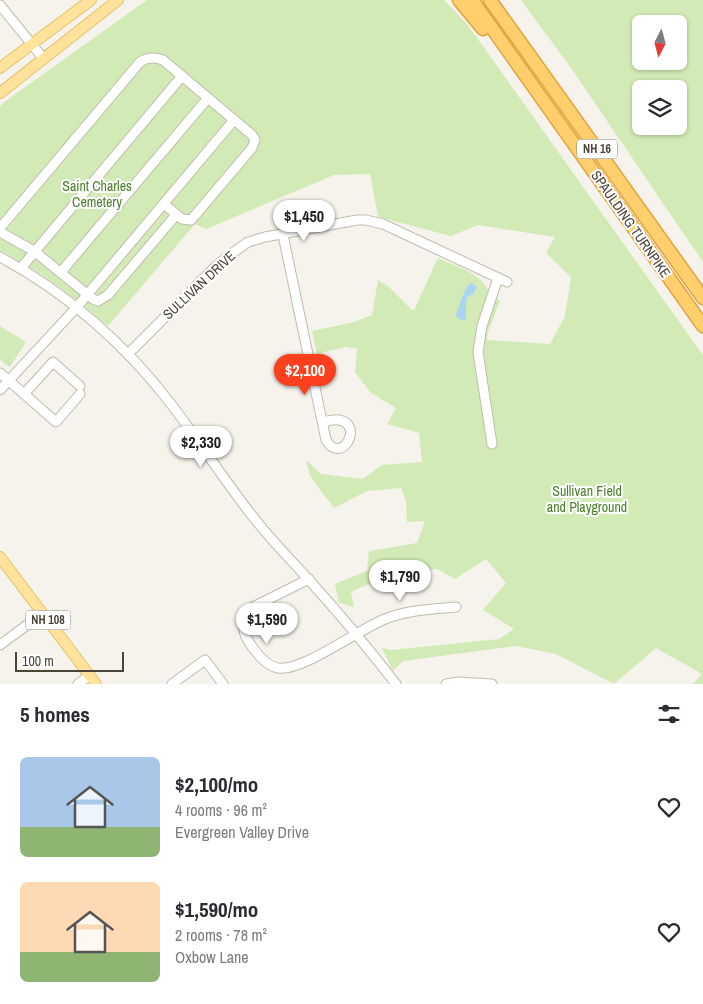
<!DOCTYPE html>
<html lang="en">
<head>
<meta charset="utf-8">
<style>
  :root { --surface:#fff; --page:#f2f2f3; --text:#2b2b33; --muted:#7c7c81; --accent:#fc3f1d }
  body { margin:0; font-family:"Archivo Narrow",sans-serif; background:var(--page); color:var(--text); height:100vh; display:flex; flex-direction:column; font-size:19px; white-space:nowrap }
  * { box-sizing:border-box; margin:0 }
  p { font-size:16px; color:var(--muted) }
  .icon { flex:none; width:28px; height:28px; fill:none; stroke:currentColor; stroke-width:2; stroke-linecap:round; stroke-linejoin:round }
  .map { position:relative; height:684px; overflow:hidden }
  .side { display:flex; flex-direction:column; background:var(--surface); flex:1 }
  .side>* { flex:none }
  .needle { width:32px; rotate:186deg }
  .tools { position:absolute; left:632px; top:15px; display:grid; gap:10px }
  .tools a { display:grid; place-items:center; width:55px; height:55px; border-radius:8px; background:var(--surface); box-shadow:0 1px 4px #0004; font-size:25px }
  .scale { position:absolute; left:15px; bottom:12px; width:109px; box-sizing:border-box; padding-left:5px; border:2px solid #4b4439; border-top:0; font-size:14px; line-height:18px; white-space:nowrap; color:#4b4439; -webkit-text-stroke:4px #fff; paint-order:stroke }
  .price { position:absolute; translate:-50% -42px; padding:0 11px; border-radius:18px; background:#fff; color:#222; font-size:16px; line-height:32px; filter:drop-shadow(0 1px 2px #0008) }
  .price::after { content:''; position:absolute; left:50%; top:30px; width:15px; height:11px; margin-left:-8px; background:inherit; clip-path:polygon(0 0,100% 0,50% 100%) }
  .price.current { background:var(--accent); color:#fff }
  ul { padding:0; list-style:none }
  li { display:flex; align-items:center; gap:15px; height:125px; padding:0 20px }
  li span { display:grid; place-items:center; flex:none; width:140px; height:100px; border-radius:8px; color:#555 }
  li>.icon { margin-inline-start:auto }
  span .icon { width:60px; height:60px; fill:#fffc; stroke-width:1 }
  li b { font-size:21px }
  h2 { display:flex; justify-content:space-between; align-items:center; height:60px; padding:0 20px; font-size:21px }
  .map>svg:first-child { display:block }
</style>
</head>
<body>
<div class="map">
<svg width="703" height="684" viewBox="0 0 703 684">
  <rect width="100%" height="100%" fill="#f6f3ec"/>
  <g fill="#d2eab5" fill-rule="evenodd">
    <path d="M147,0H444L467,24L703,355V684H693L702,674L656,648L614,684L556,654L516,646L403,661L393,671L382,648L391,650L499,639L514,629L483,610L506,583L486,559L455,579L437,569L403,573L377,587L368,584L351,592L354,607L339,603L335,584L367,571L369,551L417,543L425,521L407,522L406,501L401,488L367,491L334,508L310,476L306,460L321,474L363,479L382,465L422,462L419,433L387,424L396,408L371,393L355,372L357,349L346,347L317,354L312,331L354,322L372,315L378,280L389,287L412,310H414L438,258C451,264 467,269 478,278C487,285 490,296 500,301L488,332L487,340L550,344L565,316L571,277L546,253L555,237L478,225L451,236L378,217L370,174L334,175L206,229L195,224L108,326C99,320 93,313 84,306C58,285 30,266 0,251V106L7,100Z"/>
    <path d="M521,0H703V262L571,68ZM641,24H679V61H641ZM641,89H679V126H641Z"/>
    <path d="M0,326L26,342L10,367L0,360Z"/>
  </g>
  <path fill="#a9d4f2" d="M471,283L477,287L473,294L467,297C465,306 467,313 465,321L457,318L456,314L466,288Z"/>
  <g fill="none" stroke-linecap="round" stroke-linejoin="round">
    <defs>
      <g id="minor">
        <path d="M0,5L43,58"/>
        <path d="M0,228L140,62C147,57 155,57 163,60L252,135L255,140L252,148L191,220L182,219L164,204"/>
        <path d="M0,232L34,251L93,299L98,301L108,295L176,215"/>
        <path d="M283,235L326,440C341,466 365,425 339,420C334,419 328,421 323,422"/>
        <path d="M0,257C66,292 126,345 171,404C201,443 227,485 258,523C274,543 292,561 309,580C339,613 368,648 396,684"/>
        <path d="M21,268L182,76"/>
        <path d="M61,272L208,98"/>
        <path d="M128,354L214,268L227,257L248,242L265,237L357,220H366L383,224L507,282"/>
        <path d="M0,373L56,422L80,394"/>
        <path d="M0,390L76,308L234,120"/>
        <path d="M24,394L53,362L80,386"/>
        <path d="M492,444L478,352L482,326L498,278"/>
        <path d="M309,579L253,607C243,614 241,625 246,637C252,648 265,666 278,668C302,672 359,629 385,619C407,610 432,609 456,607"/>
        <path d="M0,645L43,613"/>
        <path d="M78,684L89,676"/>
        <path d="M172,684L205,660L223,684"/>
        <path d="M446,684L458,682L492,684"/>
      </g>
      <g id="major">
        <path d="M0,68L91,0"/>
        <path d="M0,93L118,0"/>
        <path d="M0,557L96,684"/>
      </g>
      <g id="highway">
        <path d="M459,0L483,29"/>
        <path d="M472,0L703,326"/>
        <path d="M490,0L703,298"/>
      </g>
    </defs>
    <use href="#minor" stroke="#c2bbae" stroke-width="11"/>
    <use href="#major" stroke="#e6c16a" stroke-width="12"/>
    <use href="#highway" stroke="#e0a43c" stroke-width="15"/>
    <use href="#minor" stroke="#fff" stroke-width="9"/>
    <use href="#major" stroke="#ffe39c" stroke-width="10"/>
    <use href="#highway" stroke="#ffcf6e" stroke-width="12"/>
  </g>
  <g text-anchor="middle" stroke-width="4" stroke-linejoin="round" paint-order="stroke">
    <g fill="#fff" stroke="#817c74" stroke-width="1">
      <rect x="577" y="139.5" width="40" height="19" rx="4"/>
      <rect x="25.5" y="610.5" width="45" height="19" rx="4"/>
    </g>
    <g font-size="12" font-weight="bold" fill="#4b4439">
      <text x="597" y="153">NH 16</text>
      <text x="48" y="624">NH 108</text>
    </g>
    <g font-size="14" fill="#4a7f2a" stroke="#fff">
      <text x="97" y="191">Saint Charles<tspan x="97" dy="16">Cemetery</tspan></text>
      <text x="587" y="496">Sullivan Field<tspan x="587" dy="16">and Playground</tspan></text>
    </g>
    <g font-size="14" fill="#4b4439" stroke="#fff">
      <text transform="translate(631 224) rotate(55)" y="5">SPAULDING TURNPIKE</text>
      <text transform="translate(199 285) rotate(-43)" y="5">SULLIVAN DRIVE</text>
    </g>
  </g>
</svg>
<div class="tools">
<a><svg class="needle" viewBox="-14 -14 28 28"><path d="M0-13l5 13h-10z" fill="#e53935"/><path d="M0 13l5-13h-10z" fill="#7c7c81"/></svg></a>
<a><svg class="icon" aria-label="layers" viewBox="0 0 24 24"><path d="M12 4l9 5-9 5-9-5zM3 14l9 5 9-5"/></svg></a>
</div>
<div class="scale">100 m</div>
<b class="price" style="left:304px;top:242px">$1,450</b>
<b class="price current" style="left:305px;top:396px">$2,100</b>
<b class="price" style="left:201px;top:468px">$2,330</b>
<b class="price" style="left:400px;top:602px">$1,790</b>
<b class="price" style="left:267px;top:645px">$1,590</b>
</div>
<section class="side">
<h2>5 homes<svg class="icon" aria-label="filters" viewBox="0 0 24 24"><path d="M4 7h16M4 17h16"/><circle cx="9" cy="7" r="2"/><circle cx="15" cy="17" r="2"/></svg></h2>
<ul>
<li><span style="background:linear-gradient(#a9c7e8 70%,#8fb573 0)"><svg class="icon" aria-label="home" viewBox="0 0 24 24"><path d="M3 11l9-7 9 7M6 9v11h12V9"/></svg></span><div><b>$2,100/mo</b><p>4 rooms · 96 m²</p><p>Evergreen Valley Drive</p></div><svg class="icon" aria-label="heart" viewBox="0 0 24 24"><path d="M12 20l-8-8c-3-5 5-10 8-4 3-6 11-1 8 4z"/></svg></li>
<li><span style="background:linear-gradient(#ffd9b3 70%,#8fb573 0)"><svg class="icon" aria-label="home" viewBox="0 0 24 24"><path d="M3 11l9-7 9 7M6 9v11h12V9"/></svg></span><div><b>$1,590/mo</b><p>2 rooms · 78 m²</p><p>Oxbow Lane</p></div><svg class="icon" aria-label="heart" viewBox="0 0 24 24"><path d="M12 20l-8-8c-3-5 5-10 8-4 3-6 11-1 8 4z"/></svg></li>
</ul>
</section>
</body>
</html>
